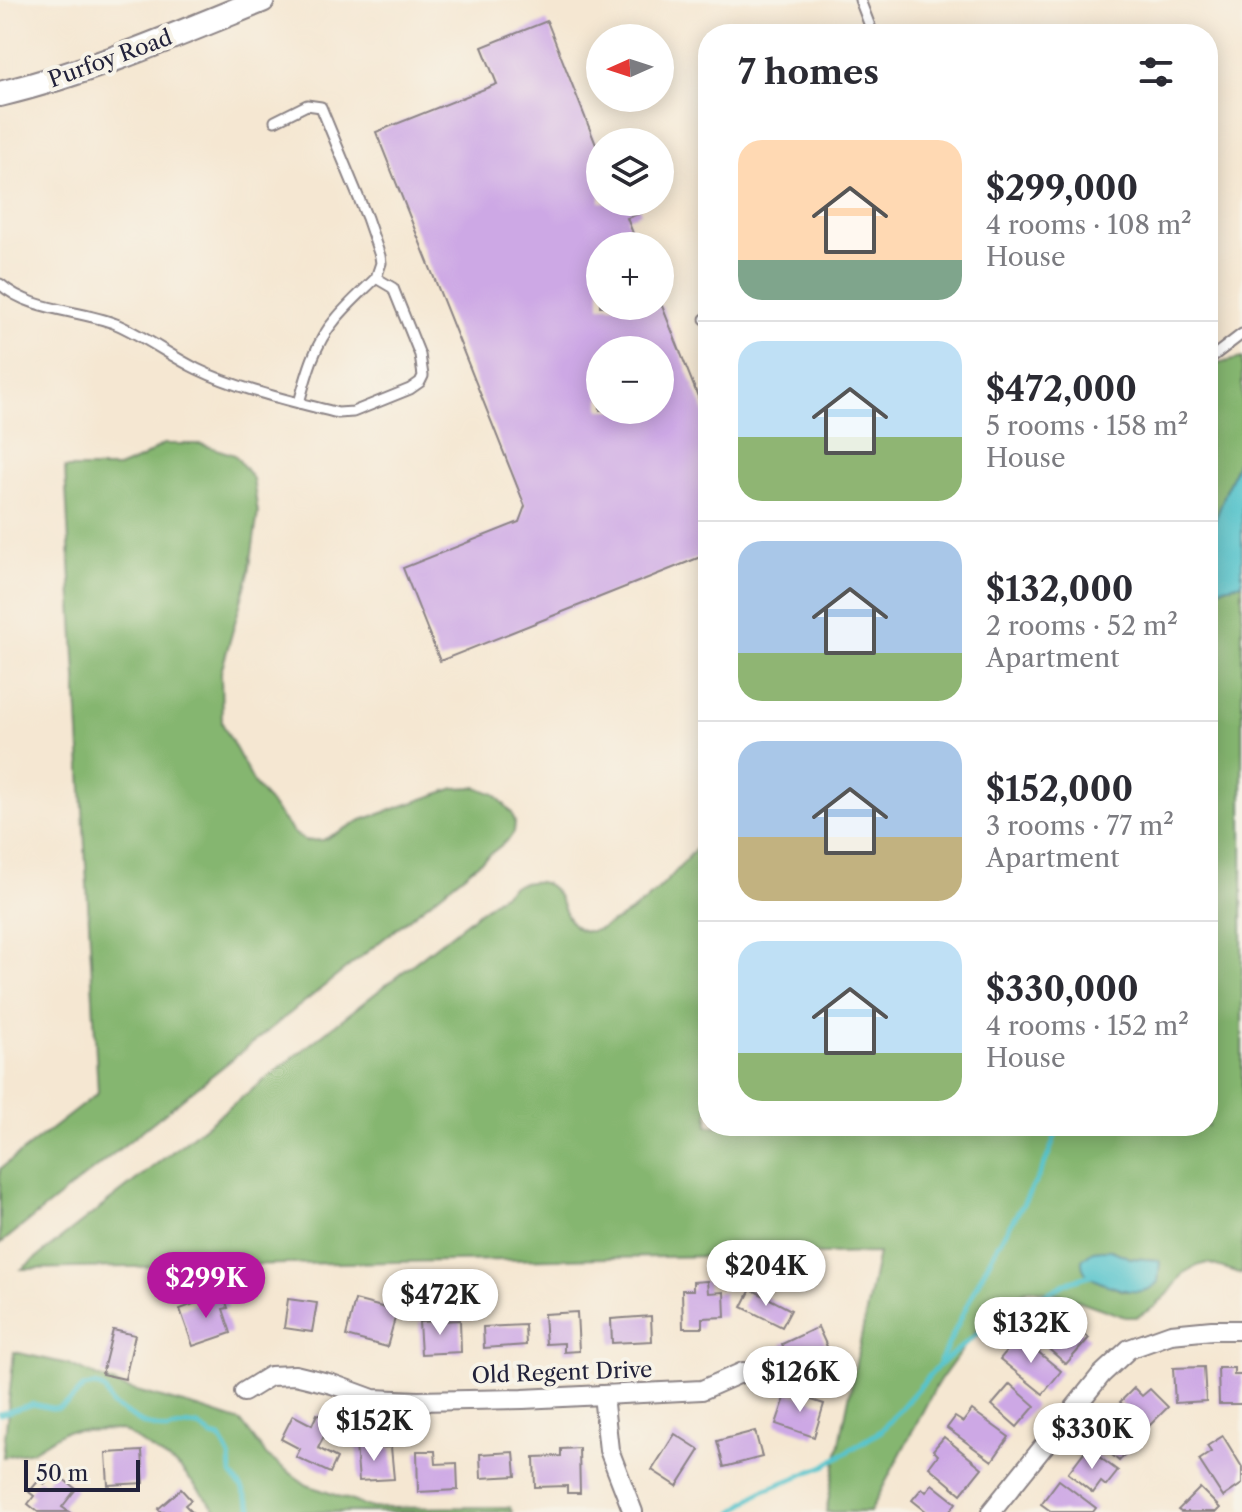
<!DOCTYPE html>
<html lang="en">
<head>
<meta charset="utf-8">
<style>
  :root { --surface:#fff; --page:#f2f2f3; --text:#2b2b33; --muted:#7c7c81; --line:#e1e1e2; --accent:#b5179e }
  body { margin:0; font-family:"Libre Caslon Text",serif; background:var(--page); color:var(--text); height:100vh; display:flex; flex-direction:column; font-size:30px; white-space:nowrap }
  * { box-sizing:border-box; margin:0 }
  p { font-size:26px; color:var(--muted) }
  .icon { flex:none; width:44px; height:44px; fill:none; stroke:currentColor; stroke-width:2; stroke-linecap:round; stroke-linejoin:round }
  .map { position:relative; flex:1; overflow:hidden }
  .details { position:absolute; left:698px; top:24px; width:520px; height:1112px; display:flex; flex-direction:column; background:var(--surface); border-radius:32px; box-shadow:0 4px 20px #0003 }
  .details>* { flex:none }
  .needle { width:52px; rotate:267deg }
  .tools { position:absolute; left:586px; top:24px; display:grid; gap:16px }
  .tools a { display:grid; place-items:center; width:88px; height:88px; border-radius:50%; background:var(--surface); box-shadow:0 4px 20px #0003; font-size:40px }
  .scale { position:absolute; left:24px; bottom:20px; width:116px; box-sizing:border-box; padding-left:8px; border:4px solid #22223b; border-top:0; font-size:22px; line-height:28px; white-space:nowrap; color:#22223b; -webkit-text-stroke:6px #f7f3e8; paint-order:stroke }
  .price { position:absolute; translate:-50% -68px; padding:0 18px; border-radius:28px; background:#fff; color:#222; font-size:26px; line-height:52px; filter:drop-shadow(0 2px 4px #0008) }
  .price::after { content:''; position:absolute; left:50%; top:48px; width:24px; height:18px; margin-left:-12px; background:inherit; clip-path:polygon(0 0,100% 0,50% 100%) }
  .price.current { background:var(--accent); color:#fff }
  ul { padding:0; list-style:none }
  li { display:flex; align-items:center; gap:24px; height:200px; padding:0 40px }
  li+li { border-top:2px solid var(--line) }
  li span { display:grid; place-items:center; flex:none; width:224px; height:160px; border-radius:24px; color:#555 }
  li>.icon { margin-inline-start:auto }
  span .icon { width:96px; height:96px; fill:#fffc; stroke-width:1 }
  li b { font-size:34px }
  h2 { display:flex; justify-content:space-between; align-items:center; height:96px; padding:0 40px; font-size:34px }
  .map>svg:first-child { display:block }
</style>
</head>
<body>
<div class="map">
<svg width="1242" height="1512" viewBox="0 0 1242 1512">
  <rect width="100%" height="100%" fill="#f7f3e8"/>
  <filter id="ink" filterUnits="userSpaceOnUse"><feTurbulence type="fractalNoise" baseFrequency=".0125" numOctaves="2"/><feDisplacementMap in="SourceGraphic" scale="16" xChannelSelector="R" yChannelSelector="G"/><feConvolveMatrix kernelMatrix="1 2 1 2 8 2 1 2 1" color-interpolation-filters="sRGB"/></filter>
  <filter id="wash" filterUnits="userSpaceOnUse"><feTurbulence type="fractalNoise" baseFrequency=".006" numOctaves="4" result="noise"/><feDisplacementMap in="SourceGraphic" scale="32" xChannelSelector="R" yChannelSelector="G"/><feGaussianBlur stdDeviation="1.8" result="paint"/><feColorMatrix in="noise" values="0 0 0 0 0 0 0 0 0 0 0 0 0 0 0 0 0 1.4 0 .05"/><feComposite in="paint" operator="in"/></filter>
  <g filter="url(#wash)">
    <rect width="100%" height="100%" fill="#f5e7d2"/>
    <g fill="#85b670" stroke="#546c56" stroke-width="2" fill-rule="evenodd">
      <path d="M1242,358V449L1208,539V366Z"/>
      <path d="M163,444H201L235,455L253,479L258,513L249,573L221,672L222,723L255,785L294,833L305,841L323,840L362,820L455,788L476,787L495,794L512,813L515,822L514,832L509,839L0,1244V1169L98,1093L65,468H118L142,458Z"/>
      <path d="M1242,583V1274L1207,1263L1197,1266L1184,1273L1168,1294L1154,1307L1137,1317H1125L1060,1294L1030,1289L1010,1297L989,1313L936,1386L870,1512H826L878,1253L22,1269L513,886C573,865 553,927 586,931C595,932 602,928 609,924C651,905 679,868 708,834V1126H1208V591ZM1111,1250L1130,1258L1158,1260L1142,1291H1124L1097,1281Z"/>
      <path d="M14,1352L68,1364L122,1387L198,1408L241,1422L267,1456L307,1485L372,1508L510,1507L512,1512H218L180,1468L122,1430L65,1431L32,1451L3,1457Z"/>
    </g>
    <g fill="#56c4cc" stroke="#3c7384" stroke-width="2">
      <path d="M1242,449V583L1208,591V539Z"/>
      <path d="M1102,1250H1111L1130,1258L1158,1260L1160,1262L1158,1282C1143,1299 1120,1289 1102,1283C1096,1280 1089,1278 1085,1272C1082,1267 1082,1265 1082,1259L1093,1251Z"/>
    </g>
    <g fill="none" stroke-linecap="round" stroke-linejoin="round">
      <g stroke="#56c4cc" stroke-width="5">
        <path d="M940,1361C960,1322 977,1281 999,1243C1022,1205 1047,1170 1058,1126"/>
        <path d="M0,1414L33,1404L51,1408H58L68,1403L84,1387L95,1385L105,1390L112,1405L142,1423L166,1430L190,1425L198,1426L212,1436L220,1438L230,1457L231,1474L242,1488L254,1512"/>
        <path d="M733,1512L762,1491L824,1466L881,1431L938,1366L972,1338L1003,1317L1070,1281L1091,1275"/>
      </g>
    </g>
    <g id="blocks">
      <g fill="#cda8e5" fill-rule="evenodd">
        <path d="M547,21L600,155V202H637L641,213L627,218L638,246H600V306H662L708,422V554L440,661L403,568L519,522L525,506L376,132L497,84L482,47ZM600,350H660V410H600Z"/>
        <path d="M707,1281L708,1293L724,1292L725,1317L702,1318V1328H683L682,1290H693V1282Z"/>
        <path d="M751,1289L791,1310L782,1327L742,1307Z"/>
        <path d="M223,1293L228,1308L223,1309L231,1333L193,1346L180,1309Z"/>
        <path d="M288,1299L317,1303L312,1332L284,1328Z"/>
        <path d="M355,1300L397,1311L387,1347L346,1336Z"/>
        <path d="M577,1312L579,1351L564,1352V1343L546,1344L544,1314Z"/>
        <path d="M651,1316L652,1341L612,1343L611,1319Z"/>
        <path d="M1066,1318L1089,1338L1066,1364L1043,1344Z"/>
        <path d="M460,1320L461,1352L421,1354L419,1322Z"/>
        <path d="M525,1325L526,1345L484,1348L483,1327Z"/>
        <path d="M818,1327L835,1364L812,1374L803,1354L790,1361L782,1344Z"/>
        <path d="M113,1330L135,1335L125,1379L102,1374Z"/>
        <path d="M1019,1336L1061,1371L1043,1394L1000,1359Z"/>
        <path d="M1204,1367L1206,1401L1175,1403L1173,1368Z"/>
        <path d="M1218,1368H1234V1375H1242V1404H1219Z"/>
        <path d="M1010,1384L1035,1406L1017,1427L992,1405Z"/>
        <path d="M1134,1388L1142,1396L1150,1389L1168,1407L1146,1429L1120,1402Z"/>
        <path d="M787,1392L824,1404L814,1437L776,1424Z"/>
        <path d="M972,1410L1009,1437L992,1461L947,1428L955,1417L963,1422Z"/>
        <path d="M317,1414L332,1421L318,1448L337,1458L330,1473L296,1457L300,1449L281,1439L293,1415L312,1425Z"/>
        <path d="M1117,1415L1132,1429L1127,1435L1135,1442L1119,1461L1095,1440Z"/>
        <path d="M755,1431L762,1457L724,1467L717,1441Z"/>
        <path d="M675,1434L700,1450L677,1486L652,1470Z"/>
        <path d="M1223,1436L1242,1467V1484L1223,1497L1199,1460L1211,1452L1207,1446Z"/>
        <path d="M944,1437L982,1468L961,1494L929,1467L938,1455L933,1450Z"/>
        <path d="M371,1444L372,1448L391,1447L394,1479L359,1481L356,1445Z"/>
        <path d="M579,1448L580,1493H567V1486L535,1487L534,1457L561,1456V1449Z"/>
        <path d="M1087,1448L1118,1471L1106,1486L1101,1482L1093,1493L1068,1473Z"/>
        <path d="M142,1451L144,1483L108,1485L106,1453Z"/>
        <path d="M417,1451H435L436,1464L457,1463L458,1490L418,1492Z"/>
        <path d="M514,1452L516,1476L481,1478L480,1454Z"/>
        <path d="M54,1472L76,1489L62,1507L69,1512H38L28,1504L34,1496L29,1492L39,1480L45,1484Z"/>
        <path d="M1059,1480L1096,1508L1093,1512H1052L1041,1504Z"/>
        <path d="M932,1484L956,1503L949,1512H927L912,1500L922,1488L926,1492Z"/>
        <path d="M1200,1488L1220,1508L1216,1512H1181L1178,1510Z"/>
        <path d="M181,1489L191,1500L185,1505L192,1512H161L158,1509Z"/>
      </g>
    </g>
  </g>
  <g filter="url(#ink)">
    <use href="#blocks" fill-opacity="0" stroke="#8c8486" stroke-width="2"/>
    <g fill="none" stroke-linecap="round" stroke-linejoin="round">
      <defs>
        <g id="service">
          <path d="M860,0L873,34"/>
          <path d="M0,284C32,312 78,309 116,324C144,336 169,355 197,369C240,390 292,401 338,413L353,412L410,389L420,382L423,376L420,355L393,288L376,278L381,263L380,256L367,218L321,107L307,105L275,121"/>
          <path d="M705,319L708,318"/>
          <path d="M1208,360L1242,334"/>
          <path d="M299,403C307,373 315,343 335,320C347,305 362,292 376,278"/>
        </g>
        <g id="minor">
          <path d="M244,1392L270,1376L295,1375L332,1384L373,1399L418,1401L523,1399L702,1390L743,1372"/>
          <path d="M603,1395L609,1450L633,1512"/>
          <path d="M991,1512L1101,1375L1129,1349L1171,1334L1212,1330H1242"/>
        </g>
        <path id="tertiary" d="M0,94C91,72 176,35 262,0"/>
      </defs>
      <use href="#service" stroke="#8c8486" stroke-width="13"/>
      <use href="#minor" stroke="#8c8486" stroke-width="22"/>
      <use href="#tertiary" stroke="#8c8486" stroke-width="28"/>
      <use href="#service" stroke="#fff" stroke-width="9"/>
      <use href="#minor" stroke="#fff" stroke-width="18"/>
      <use href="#tertiary" stroke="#fff" stroke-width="24"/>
    </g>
  </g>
  <g text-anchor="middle" stroke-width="8" stroke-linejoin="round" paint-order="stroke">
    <g font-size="22" fill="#22223b" stroke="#f7f3e8">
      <text transform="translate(110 58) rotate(-20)" y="8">Purfoy Road</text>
      <text transform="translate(562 1372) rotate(-2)" y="8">Old Regent Drive</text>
    </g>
  </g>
</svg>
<div class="tools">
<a><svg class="needle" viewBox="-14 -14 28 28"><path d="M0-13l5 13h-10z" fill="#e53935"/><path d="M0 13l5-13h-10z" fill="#7c7c81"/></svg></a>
<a><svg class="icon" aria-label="layers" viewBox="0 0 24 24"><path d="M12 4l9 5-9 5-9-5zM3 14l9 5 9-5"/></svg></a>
<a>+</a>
<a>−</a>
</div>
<div class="scale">50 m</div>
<b class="price" style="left:766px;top:1308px">$204K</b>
<b class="price current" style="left:206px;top:1320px">$299K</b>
<b class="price" style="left:440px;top:1337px">$472K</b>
<b class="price" style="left:1031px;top:1365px">$132K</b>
<b class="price" style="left:800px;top:1414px">$126K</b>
<b class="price" style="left:374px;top:1463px">$152K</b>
<b class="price" style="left:1092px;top:1471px">$330K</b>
<section class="details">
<h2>7 homes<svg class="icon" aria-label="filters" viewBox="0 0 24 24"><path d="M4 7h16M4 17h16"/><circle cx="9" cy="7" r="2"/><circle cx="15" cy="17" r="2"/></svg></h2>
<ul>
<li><span style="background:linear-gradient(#ffd9b3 75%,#7fa58c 0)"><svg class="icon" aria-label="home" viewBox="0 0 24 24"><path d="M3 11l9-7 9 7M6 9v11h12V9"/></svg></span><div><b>$299,000</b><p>4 rooms · 108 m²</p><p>House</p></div></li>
<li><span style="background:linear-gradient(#bfe0f5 60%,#8fb573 0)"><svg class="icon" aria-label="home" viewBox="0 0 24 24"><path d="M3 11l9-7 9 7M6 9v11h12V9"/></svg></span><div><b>$472,000</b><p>5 rooms · 158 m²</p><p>House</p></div></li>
<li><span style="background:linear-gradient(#a9c7e8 70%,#8fb573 0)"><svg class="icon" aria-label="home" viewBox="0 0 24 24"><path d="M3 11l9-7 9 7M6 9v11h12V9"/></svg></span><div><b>$132,000</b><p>2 rooms · 52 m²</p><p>Apartment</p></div></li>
<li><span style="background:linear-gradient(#a9c7e8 60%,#c2b280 0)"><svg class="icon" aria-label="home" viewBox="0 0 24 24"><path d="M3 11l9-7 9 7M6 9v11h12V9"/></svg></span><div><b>$152,000</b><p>3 rooms · 77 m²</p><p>Apartment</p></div></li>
<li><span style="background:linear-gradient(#bfe0f5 70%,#8fb573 0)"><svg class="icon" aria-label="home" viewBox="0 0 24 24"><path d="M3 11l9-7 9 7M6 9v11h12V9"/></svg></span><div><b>$330,000</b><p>4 rooms · 152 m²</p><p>House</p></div></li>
</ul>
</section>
</div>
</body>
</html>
